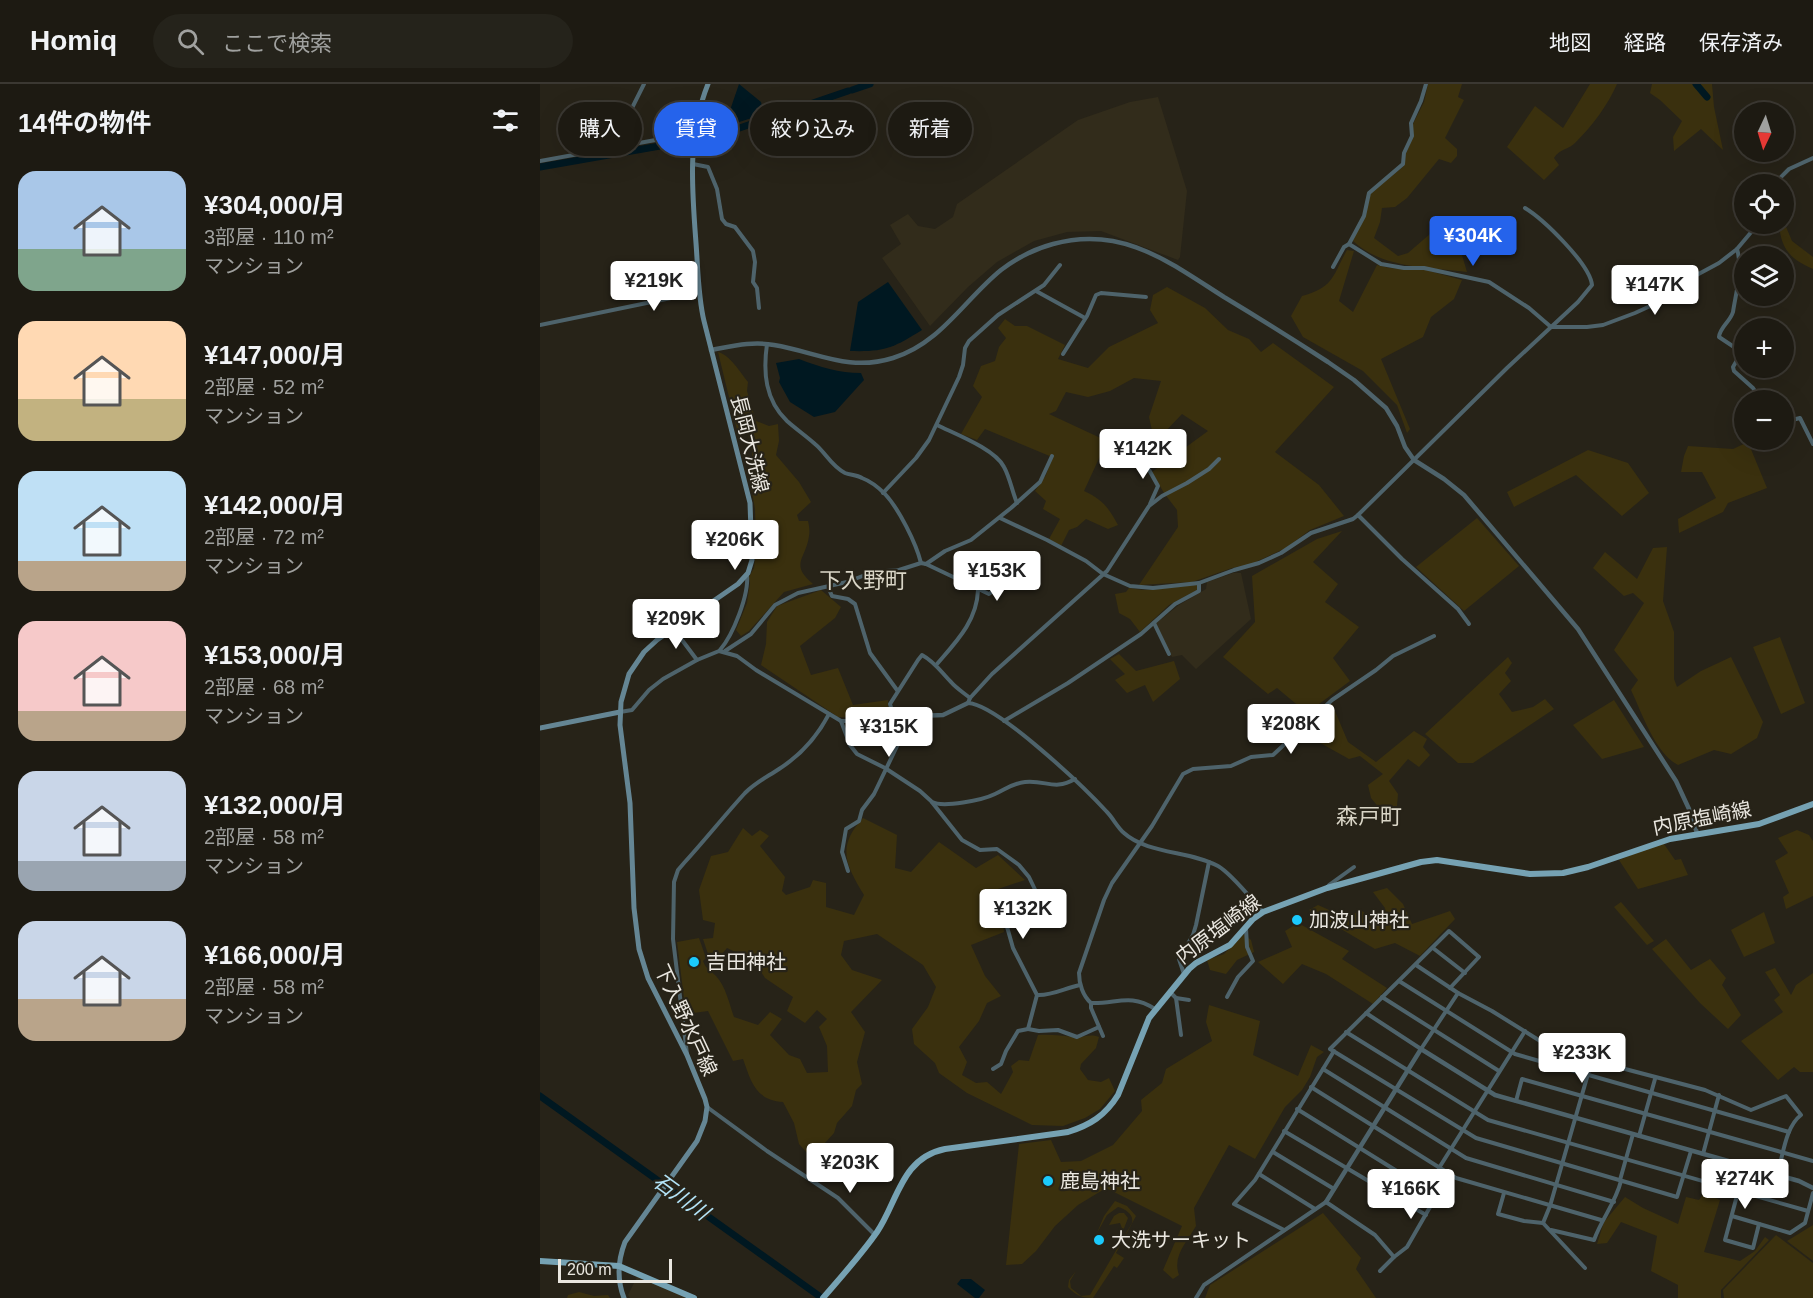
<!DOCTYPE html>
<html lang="ja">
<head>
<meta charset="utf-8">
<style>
  :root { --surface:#1d1a12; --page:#25231b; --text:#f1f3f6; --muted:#a0a19f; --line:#3b3832; --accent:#2563eb }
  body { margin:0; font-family:Helvetica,"Noto Sans JP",sans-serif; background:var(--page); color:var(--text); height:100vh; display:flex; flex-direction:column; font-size:22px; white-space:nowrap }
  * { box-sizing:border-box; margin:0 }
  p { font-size:20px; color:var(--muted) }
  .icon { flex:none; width:33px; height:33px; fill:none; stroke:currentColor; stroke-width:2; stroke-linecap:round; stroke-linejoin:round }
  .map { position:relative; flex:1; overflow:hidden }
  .sheet { display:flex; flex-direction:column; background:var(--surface); width:540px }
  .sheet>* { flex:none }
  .banner { position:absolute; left:18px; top:18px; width:570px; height:54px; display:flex; gap:12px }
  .needle { width:39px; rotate:184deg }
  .fabs { position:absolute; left:1194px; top:18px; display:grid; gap:12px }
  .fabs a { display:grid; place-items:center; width:60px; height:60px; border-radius:50%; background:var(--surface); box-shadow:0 6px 24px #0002,0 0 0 2px var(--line); font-size:30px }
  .scale { position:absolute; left:18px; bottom:15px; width:114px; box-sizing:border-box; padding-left:6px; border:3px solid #eae7e0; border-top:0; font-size:16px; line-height:21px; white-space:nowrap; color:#eae7e0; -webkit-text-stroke:4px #272318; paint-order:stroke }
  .price { position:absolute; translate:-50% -51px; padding:0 14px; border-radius:6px; background:#fff; color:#222; font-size:20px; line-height:39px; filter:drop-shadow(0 2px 3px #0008) }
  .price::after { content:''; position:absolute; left:50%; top:36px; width:18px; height:14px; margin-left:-9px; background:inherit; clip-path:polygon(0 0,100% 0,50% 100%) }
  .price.selected { background:var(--accent); color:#fff }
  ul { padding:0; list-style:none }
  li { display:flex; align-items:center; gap:18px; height:150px; padding:0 18px }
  li span { display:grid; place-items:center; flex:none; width:168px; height:120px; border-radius:18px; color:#555 }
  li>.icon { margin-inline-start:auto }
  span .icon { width:72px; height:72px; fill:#fffc; stroke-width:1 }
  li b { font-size:26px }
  h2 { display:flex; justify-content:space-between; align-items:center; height:72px; padding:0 18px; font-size:26px }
  .tag { padding:0 21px; border-radius:27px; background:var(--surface); box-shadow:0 6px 24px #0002,0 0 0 2px var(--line); font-size:21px; line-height:54px }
  .tag.selected { background:var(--accent); color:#fff }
  header { display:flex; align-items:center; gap:36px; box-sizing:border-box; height:84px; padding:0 30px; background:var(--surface); border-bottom:2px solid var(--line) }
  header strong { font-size:28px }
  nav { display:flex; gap:33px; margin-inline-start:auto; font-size:21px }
  .search { width:420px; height:54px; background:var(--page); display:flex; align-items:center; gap:15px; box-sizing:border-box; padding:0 21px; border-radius:33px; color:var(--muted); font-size:22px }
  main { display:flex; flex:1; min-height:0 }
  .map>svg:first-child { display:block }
</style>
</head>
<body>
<header>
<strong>Homiq</strong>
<div class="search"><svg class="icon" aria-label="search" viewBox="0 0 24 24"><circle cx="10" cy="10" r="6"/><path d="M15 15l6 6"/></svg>ここで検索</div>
<nav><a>地図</a><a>経路</a><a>保存済み</a></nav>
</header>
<main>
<section class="sheet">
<h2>14件の物件<svg class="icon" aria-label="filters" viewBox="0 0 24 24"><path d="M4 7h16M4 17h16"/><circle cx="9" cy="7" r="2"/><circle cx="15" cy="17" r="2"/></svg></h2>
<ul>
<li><span style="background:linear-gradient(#a9c7e8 65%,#7fa58c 0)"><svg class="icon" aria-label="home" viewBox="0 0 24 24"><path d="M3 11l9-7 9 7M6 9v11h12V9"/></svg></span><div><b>¥304,000/月</b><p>3部屋 · 110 m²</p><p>マンション</p></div></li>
<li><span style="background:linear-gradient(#ffd9b3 65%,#c2b280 0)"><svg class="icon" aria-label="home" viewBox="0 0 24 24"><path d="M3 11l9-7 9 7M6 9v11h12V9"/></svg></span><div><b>¥147,000/月</b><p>2部屋 · 52 m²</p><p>マンション</p></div></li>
<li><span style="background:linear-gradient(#bfe0f5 75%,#b9a48a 0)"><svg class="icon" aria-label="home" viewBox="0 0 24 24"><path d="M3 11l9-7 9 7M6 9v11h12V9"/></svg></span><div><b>¥142,000/月</b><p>2部屋 · 72 m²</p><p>マンション</p></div></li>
<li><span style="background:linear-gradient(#f6c9c9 75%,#b9a48a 0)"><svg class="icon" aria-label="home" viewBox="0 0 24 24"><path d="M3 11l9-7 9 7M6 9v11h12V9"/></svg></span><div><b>¥153,000/月</b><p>2部屋 · 68 m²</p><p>マンション</p></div></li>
<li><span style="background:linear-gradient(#c9d6e8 75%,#9aa5b1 0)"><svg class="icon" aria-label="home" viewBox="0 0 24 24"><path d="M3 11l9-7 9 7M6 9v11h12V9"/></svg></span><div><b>¥132,000/月</b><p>2部屋 · 58 m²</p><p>マンション</p></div></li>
<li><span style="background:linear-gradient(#c9d6e8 65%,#b9a48a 0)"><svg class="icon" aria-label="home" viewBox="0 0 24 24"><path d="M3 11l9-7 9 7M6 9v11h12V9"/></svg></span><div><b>¥166,000/月</b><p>2部屋 · 58 m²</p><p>マンション</p></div></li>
</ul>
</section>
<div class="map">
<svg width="1273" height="1214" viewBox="0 0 1273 1214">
  <rect width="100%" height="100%" fill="#272318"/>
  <g fill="#322c1b">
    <path d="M618,13L647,107L640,173L638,176L561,147L527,148L494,157L457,178L428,203L390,242L342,174L361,160L350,141L368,130L378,142L395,145L413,133L417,120L538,36L590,18Z"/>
    <path d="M693,489H701L711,535L656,585L642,571L632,573L615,540L639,521L666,505L667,498Z"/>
    <path d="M98,1191L148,1214H90L88,1211Z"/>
  </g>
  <g fill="#3a300e">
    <path d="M888,0H922L918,13L924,16L905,54L917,65V72L911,79L899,75L867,114L855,123L842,124L840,138L834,154L858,172L868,169L897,144L922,171L927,188C888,183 843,185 813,157L816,149L826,131L828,116L831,109L864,82L866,69L873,53V40L884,18Z"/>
    <path d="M1050,0H1077C1068,21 1052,42 1036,58C1029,66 1020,64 1014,74L1019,81L1004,96L967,63L995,22L1023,44Z"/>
    <path d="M1112,0H1172L1174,23L1183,66L1161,45L1134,67L1133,53L1142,37L1120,16L1110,9Z"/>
    <path d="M1244,138L1252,157L1273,173V185C1250,175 1241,165 1239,140Z"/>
    <path d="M807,166L814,167L799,217L813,228L837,181L850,184L886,186L922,196L914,215L891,233L883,253L841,275L870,345L867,349L857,321L823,287L763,253L751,232L762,212C794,203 792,193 807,166Z"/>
    <path d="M627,203L665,224L688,246L709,255L721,268L733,259L794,303L735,368L779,401L804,432L770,446L746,464L711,480L692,484L652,498L599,501L638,443L637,426L624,409L612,388L668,347L642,330L621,352L613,351L609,333L621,297L594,294L570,307L548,313L526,308L516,327L509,330L567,357L544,407C562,415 569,424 578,441L568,445L546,435L537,443L529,446L521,462L509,455L520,435L503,425L506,417L495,407L506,391L512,373L445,345L437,356L421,350L442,313L433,302L441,282L455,277L459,263L466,254L458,244L465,235L475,242H487L525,261L518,275L548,284L569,263L618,239L610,226L613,211Z"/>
    <path d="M178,268C190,271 200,288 208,298L207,307L216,337L229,342L238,340L239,357L236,371L259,398L271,418L257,431L259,437H268C269,441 270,447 269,452C266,475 249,480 273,500L244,508L209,547L201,552L196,546L207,519L210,499L209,493L214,484L216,467L215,425L209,392L213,384L212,367L207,347L203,345L197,346Z"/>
    <path d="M1208,358L1227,404L1188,419L1183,428L1139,449L1138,435L1176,414L1162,388H1141L1144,372L1148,362L1193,365Z"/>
    <path d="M1048,366L1088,379L1109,409L1082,432L1036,391L974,423L967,408Z"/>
    <path d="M937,434L979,482L924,527L876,483Z"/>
    <path d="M802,447L773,478L798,500L785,518L819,543L793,574L810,597L767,629L737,604L728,610L683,573L715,538L712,492L777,455Z"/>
    <path d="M1127,463L1123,517L1134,548V595L1137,603L1161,587L1191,573L1223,638L1217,654L1191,670L1174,666L1138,681C1115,669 1102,629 1091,606L1098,596L1074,566L1104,519L1093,509L1084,512L1053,484L1065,468L1097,495L1113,464Z"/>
    <path d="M657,501V506L629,521L600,548L590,535L579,529L575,510L586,508L589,504L603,506Z"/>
    <path d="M281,506L301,523L295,534L260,562L271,591L298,584L313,621L348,616L349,630L320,634L298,633L221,581L226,560L227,538L237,522Z"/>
    <path d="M1240,553L1265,619L1241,630L1213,563Z"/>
    <path d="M579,570L596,587L634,577L640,595L613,618L605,601L587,609L575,596L585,590L570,575Z"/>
    <path d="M968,573L972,579L965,589L971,597L959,610L972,628L993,623L1005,615L1014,625L933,679H918L885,650Z"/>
    <path d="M1074,616L1104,663L1062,675L1033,641Z"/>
    <path d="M792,620L808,658L836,678L874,647L887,655L883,663L890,671L879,683L868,675L849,697L858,710L857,722L851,727L840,725L831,714L828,701L843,690L820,672L809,675L766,651Z"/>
    <path d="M323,734L357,751L355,784L371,788L399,758L436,784L458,771L485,796L458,805L464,848L431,861L445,892L461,912L447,919L439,937L419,963L427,978L422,991L436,999L447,998L461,1010L473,988L471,982L479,976L489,977L498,951C511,950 522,952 534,953C544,954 549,949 559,953L556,964L541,980L540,985L548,996L561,998L569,994L575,1007L560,1025L545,1034L523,1042L492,1041L427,1009L399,989L395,979L374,960L372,945L388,923L396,903L383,881L337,850L304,857L301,871L312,886L342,896L311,928L325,948L317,978L322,1000L316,1006L312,1022L297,1039L294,1049L275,1070L267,1069L259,1060L254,1039L243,1018C215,1016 211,997 203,975L193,977L168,927L146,930L137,858L159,854L166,874L163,877C166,885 170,886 176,892C186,903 189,919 194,933L218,941L230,928L242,935L230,951L249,971L260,975L267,989L288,988L287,962L279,943L287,935L277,926L265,939L247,927L253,913L225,894L214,877L187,864L177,876L169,873L163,855L173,854L175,839L163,836L159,806L171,772L188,768L203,744L212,752L220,746L229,752L220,762L245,793L242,807L246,811L270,803L273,796L286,799V823L314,831L324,811C306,781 296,763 323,734Z"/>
    <path d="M1257,746L1269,751L1273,757V812L1246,825L1243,813L1249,809L1235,777L1248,769L1238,754Z"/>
    <path d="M1124,760L1135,776L1141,775L1148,791L1098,805L1079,776L1112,762Z"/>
    <path d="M847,804L863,820L872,840L910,827L915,835L880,872L855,859L835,865L769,826L778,821L807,834L821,826L833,836L845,824L833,808Z"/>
    <path d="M1081,818L1114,857L1107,861L1074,823Z"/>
    <path d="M1224,828L1235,859L1204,873L1191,846Z"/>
    <path d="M758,839L809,867L802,875L847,904L833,920L786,890L762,880L743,900L718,878L752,863L745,847Z"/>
    <path d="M704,850L711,856L714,868L697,876L686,890L670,886L667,876L684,870Z"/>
    <path d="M1126,855L1151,886L1170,875L1186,894L1182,901L1201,931L1188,945L1160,919L1112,865Z"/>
    <path d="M1235,884L1251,911L1256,901L1273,889V988H1260L1254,983L1238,996L1201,957L1243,928L1234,916L1240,911L1225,888Z"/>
    <path d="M669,921L720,937L713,971L758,992L771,961L784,968L777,973L770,993L762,1006L745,1023L715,1075L689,1061L654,1124L656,1142C647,1158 632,1172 639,1191L633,1195L623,1186L642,1142L566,1104L538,1121L515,1142L496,1167L482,1180L466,1181L479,1060L511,1056L521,1078L541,1077L573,1061L602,1027L601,1016L622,999L626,985L672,957L666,938Z"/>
    <path d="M1164,1109L1180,1116L1164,1168L1200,1177L1215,1167L1225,1153L1229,1156L1181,1206V1214H1138V1201L1111,1187L1117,1152L1081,1138L1067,1159L1057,1160L1064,1138L1085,1113L1103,1124L1138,1140L1146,1113L1159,1116Z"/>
    <path d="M575,1117L587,1122L596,1132L576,1169L584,1174L577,1184L574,1182L553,1214C542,1214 535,1211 528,1203L529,1196L536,1187L530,1197L531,1204L541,1212L550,1211L592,1139C594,1131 586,1125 578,1123L567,1131L557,1149L564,1132Z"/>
    <path d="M579,1129H584L588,1134L583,1147L580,1139L569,1141L574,1132Z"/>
    <path d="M783,1129L821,1174L816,1185L836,1214H665L670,1201Z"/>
    <path d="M1273,1141V1177L1247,1157Z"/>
    <path d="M1236,1151L1273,1179V1214H1184L1183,1206Z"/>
    <path d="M39,1208L54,1212L68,1211L70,1214H27L28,1211Z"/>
  </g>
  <g fill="#001821">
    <path d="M199,0L221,18L224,30L190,41L186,38Z"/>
    <path d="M348,198L382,246C353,264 345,268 310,267L318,218Z"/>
    <path d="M259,275C280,283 299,289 321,289L324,296L295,328L274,333L250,318L239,298L240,294L236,279Z"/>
    <path d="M421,1195H431L445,1206L439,1214H435L417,1200Z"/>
  </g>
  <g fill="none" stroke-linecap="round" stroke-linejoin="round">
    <g stroke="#001821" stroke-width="7">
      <path d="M1156,0L1167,13"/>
      <path d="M312,6L330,0"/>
      <path d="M182,50L308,7"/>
      <path d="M0,83L137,59C148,53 162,56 175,52"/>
      <path d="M0,1012L282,1214"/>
    </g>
    <g stroke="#4e636b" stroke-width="4">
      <path d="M75,58L104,0"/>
      <path d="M0,77L154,49"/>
      <path d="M153,80L168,83L177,105L182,135L186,140L195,143L213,167L215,178L213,198L217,204L219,224"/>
      <path d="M1234,100L1249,85L1273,74"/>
      <path d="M809,160L841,180L864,184H884L949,198L989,224L1011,243H1047L1063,241L1095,229L1119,218L1140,200L1179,179L1197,165L1218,140"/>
      <path d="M1197,165C1203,185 1196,208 1193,228C1190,238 1180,243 1179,253L1197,265L1200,271L1193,283L1194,287L1213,304L1221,316"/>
      <path d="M793,183L804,163L809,160L824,132L829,109L863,80L864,69L872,52L871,39L881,17L886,0"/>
      <path d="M496,207L545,234"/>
      <path d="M0,241L160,208"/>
      <path d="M227,260C223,288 225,316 247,337C256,345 266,352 275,360C286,369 291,382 305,389C310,391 317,391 322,394C330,397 339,404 345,410C359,425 376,459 381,479"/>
      <path d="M523,270L547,232L556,211L561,209L606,213"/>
      <path d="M1244,338L1260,334L1273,360"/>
      <path d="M397,341C415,350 455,365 464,383C470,394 472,407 477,419"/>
      <path d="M592,370L608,384L618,402L610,420"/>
      <path d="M679,375L669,385L647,399L622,412L609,422L567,487L452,590L430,614L428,619C457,620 545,704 567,728C573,734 577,743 584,749C607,770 651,767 678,782C692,790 712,816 723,828"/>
      <path d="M343,409L376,374L389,356L419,293L423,281L425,264L429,257L458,231L504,201L520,181"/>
      <path d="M818,431L862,475L918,525L929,540"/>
      <path d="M460,434L507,456L546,477L563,490L590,502L613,504L659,499L694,486L719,479L741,469L771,449L813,435L818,431L967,284L1038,218L1052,201C1050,180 1003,135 985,124"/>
      <path d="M386,480L405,467L431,456L471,424L500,398L512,372"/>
      <path d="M288,503L292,512L308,515L315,520L330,569L357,606"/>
      <path d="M614,539L629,570"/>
      <path d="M135,543L142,556L157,576"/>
      <path d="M180,566C193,551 209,511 207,491"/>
      <path d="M185,567L211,550L235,521L258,509L307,498L333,488L359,486L381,479L386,480L449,510L453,507L464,486L475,492"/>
      <path d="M397,580C416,558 437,537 438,506"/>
      <path d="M80,628L92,626L109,606L123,595L157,576L179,567L197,572L216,586L301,637H317L354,633"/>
      <path d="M301,637L310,661L317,670L345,684L380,707L391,717L422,756L440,766L457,765L479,781L489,793L500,816"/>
      <path d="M464,637L528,599L601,550L635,520L659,507V499"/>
      <path d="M392,718C403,724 443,716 455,710C466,705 473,699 485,698C507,696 514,707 535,695"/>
      <path d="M308,787L302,768L306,745L319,737L322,726L334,710L359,658L358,648L350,620L378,576L382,571C395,578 401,588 411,598C416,604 424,609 430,614"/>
      <path d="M789,801L814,783"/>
      <path d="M893,864L925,889"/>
      <path d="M876,881L918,909L952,927L1013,965L1028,970L1165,1006L1211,1026L1246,1012L1261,1031C1245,1043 1243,1073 1237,1091"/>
      <path d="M644,890L639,875L653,851L656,841L669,778"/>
      <path d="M859,897L975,970L1249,1048"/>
      <path d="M910,904L939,873L909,847L790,965L936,1054L1137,1113L1151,1067"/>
      <path d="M630,908L636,914L641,951"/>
      <path d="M497,911C512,912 525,904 540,901"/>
      <path d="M687,913L698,893L713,877L707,863L706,844"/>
      <path d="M842,913L959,987"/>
      <path d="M636,914L649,916"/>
      <path d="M551,919V924L563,952"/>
      <path d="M615,925C590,909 577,920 551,919C543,912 539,900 539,889L564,816L572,799L612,742L643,690L653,685L691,682L711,673L733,671L792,616L836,586L853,572L894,552"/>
      <path d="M826,929L881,965L918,909"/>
      <path d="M488,945L499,947L518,946L537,953L559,943"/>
      <path d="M806,948L948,1036L1268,1127"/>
      <path d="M147,970L133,855L134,798L138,786L144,779C165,756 184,732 205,709C216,698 227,693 239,685C261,671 277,653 289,630"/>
      <path d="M453,985L461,980L466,967L478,947L488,945L497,911L473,864L462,825L505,816"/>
      <path d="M783,985L926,1074L1074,1118"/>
      <path d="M771,1003L916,1094L1061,1136"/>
      <path d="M976,1017L982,995L1273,1077"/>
      <path d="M167,1023L227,1067L298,1114L335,1151"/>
      <path d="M757,1025L897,1112"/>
      <path d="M744,1047L886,1131"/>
      <path d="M1099,1052L1115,995"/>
      <path d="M733,1068L794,1105"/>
      <path d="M1163,1070L1179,1011"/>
      <path d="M1205,1082L1185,1156L1213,1164L1219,1140"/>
      <path d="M899,1084L985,947"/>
      <path d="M719,1090L775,1125"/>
      <path d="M1080,1096L1093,1050"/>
      <path d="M964,1109L958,1130L984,1137L1003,1139L1045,1184"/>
      <path d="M1192,1132L1250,1149L1265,1139L1273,1109"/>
      <path d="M1003,1139L1010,1122L1052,976"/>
      <path d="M744,1146L694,1120L715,1096L794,967"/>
      <path d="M1011,1146L1054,1156C1062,1134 1075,1120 1081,1097"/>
      <path d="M840,1187L854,1173L867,1163L909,1090"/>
      <path d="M656,1214L664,1201L786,1118L835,1151L854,1173"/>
    </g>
    <g stroke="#4e636b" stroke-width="4.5">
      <path d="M171,266C193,262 212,257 234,261C277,268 308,288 353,274C400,260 425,215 461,186C477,174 494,165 513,160C582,141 629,178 684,213C719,234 754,256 788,278L814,296L846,324L857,342L865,363L874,376L904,395L924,411L1038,545L1136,697L1149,725L1157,749"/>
      <path d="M354,633L403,631L428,619"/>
      <path d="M786,1118L881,965L955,1011L1259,1097L1273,1104"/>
    </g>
    <g stroke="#658694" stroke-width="5">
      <path d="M0,644L80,628"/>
      <path d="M84,1214C77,1196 78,1176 85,1158L157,1057L165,1037L167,1023L165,1015L147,971L108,894L99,865L94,824L90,719L80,641L81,618L89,590L104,568L117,556L198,500L208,489L212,476L210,419L164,237C158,212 158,185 156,159C152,105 147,52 168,0"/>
    </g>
    <g stroke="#76a2b3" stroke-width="6">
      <path d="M0,1177L79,1182L154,1214"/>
      <path d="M283,1214C301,1193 321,1171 337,1148C358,1117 361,1074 405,1065L528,1048C550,1041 565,1032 578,1011L609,934L649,885L656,879L690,861L713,835L723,828L787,804L881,778L897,776L990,790L1023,789L1048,783L1130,755L1219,740L1273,720"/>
    </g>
  </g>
  <g fill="#1bcafc" stroke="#272318" stroke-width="2">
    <circle cx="757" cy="836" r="6"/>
    <circle cx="154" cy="878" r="6"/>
    <circle cx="508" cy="1097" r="6"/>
    <circle cx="559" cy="1156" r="6"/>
  </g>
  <g text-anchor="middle" stroke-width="4.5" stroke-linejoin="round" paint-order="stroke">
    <g font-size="20" fill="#eae7e0" stroke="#272318">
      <text transform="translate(210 360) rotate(76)" y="7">長岡大洗線</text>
      <text transform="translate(1162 734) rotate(-11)" y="7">内原塩崎線</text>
      <text transform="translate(678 845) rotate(-37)" y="7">内原塩崎線</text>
      <text transform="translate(146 936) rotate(65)" y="7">下入野水戸線</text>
    </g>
    <g font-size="20" fill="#eae7e0" stroke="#272318" text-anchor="start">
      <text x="769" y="843">加波山神社</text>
      <text x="166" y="885">吉田神社</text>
      <text x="520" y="1104">鹿島神社</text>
      <text x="571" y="1163">大洗サーキット</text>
    </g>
    <g font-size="21" font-style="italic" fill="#b4e4f8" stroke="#272318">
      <text transform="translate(141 1113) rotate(36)" y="7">石川川</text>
    </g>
    <g font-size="22" fill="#d9d5c6" stroke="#272318">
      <text x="323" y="504">下入野町</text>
      <text x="829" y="740">森戸町</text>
    </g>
  </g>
</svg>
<div class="fabs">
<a><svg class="needle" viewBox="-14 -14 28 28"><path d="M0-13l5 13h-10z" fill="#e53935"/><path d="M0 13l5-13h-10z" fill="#a0a19f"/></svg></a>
<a><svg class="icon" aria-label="locate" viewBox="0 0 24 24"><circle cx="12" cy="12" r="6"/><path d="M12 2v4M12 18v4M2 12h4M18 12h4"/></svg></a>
<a><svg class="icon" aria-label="layers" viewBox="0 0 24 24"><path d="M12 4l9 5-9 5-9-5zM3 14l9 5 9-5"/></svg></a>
<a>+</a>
<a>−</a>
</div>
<div class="scale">200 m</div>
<b class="price selected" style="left:933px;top:183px">¥304K</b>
<b class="price" style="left:114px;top:228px">¥219K</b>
<b class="price" style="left:1115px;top:232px">¥147K</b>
<b class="price" style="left:603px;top:396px">¥142K</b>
<b class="price" style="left:195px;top:487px">¥206K</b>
<b class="price" style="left:457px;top:518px">¥153K</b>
<b class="price" style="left:136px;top:566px">¥209K</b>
<b class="price" style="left:751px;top:671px">¥208K</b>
<b class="price" style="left:349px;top:674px">¥315K</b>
<b class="price" style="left:483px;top:856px">¥132K</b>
<b class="price" style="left:1042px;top:1000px">¥233K</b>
<b class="price" style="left:310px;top:1110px">¥203K</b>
<b class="price" style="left:1205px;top:1126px">¥274K</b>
<b class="price" style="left:871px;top:1136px">¥166K</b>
<div class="banner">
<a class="tag">購入</a>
<a class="tag selected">賃貸</a>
<a class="tag">絞り込み</a>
<a class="tag">新着</a>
</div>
</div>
</main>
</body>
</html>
